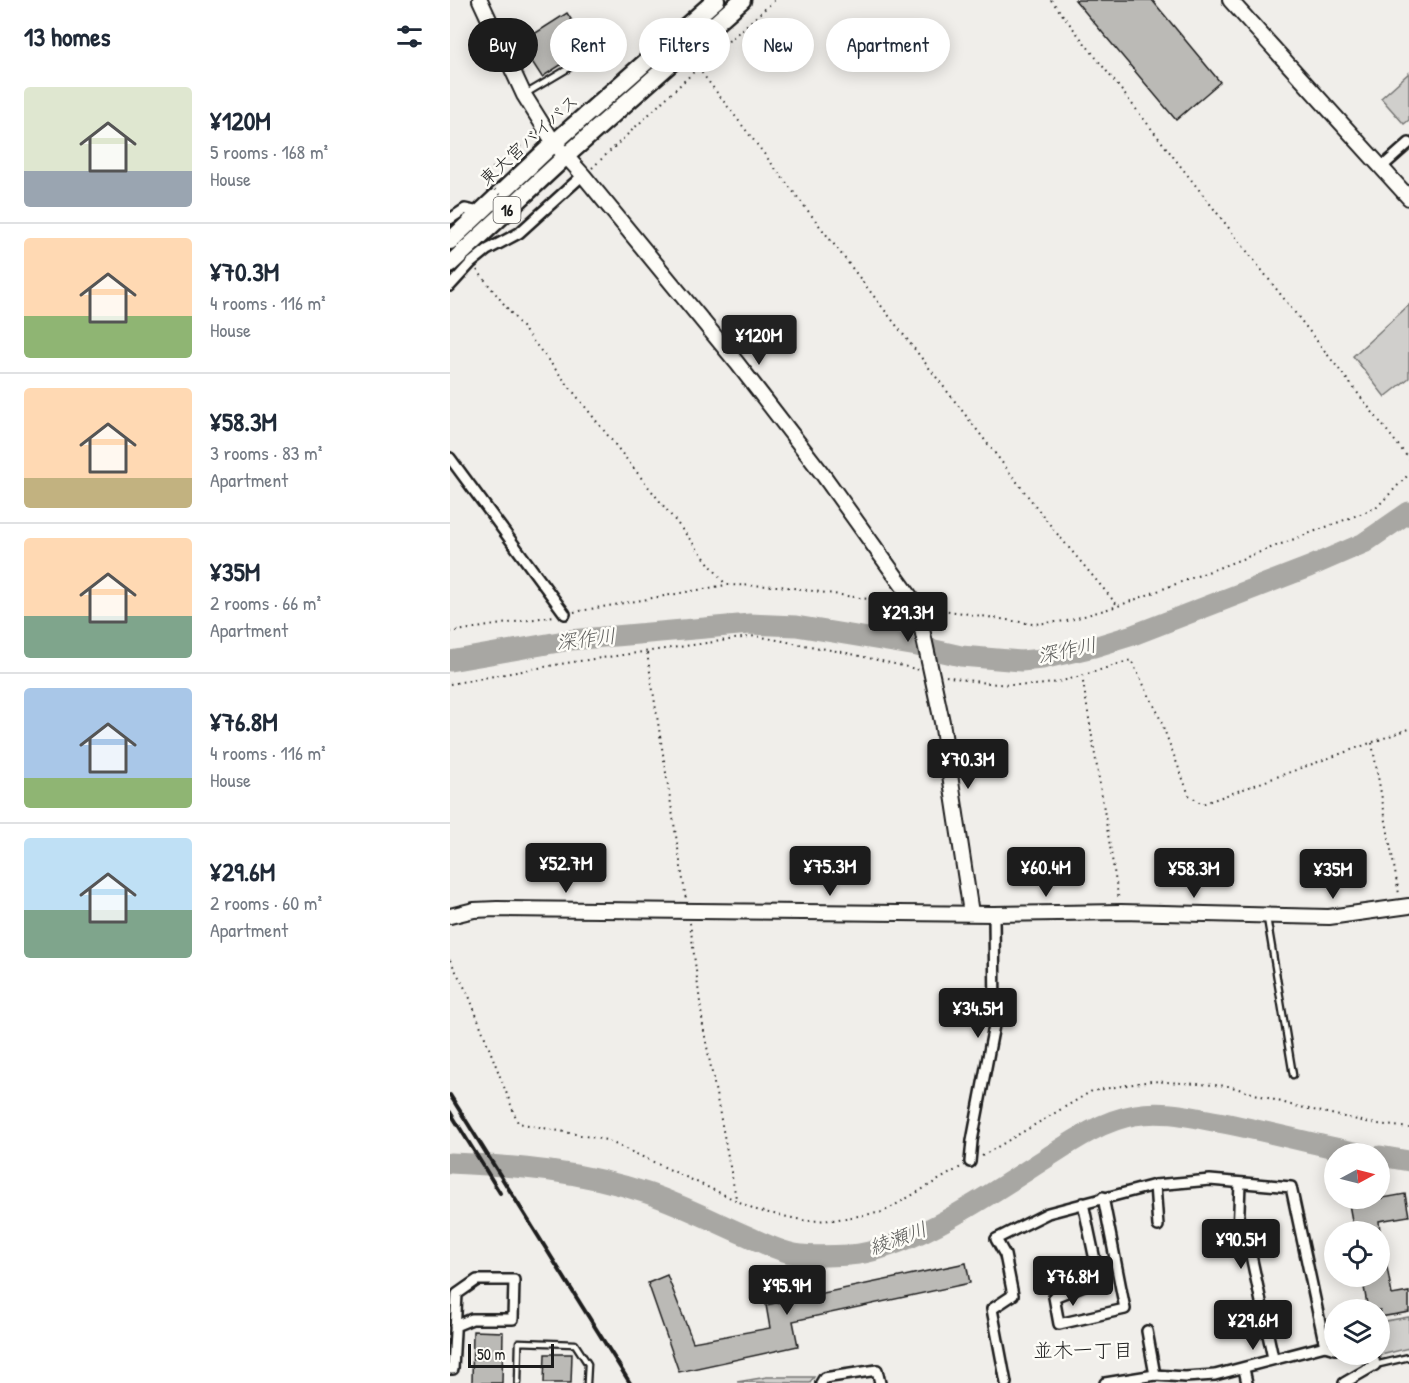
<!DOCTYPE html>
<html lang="en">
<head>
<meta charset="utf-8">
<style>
  :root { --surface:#fff; --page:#f2f2f3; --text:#1f2937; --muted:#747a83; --line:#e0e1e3; --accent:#1c1c1c }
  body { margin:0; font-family:"Patrick Hand","Klee One",sans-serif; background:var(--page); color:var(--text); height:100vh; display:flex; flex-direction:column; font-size:22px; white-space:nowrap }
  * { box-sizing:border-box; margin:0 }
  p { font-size:20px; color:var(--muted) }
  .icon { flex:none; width:33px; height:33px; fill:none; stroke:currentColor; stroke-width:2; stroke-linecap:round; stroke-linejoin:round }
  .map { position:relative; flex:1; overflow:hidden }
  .side { display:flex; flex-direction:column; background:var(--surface); width:450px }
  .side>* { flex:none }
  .banner { position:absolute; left:18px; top:18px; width:570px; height:54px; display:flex; gap:12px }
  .needle { width:39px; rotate:83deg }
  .tools { position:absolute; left:874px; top:1143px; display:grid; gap:12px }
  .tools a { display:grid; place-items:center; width:66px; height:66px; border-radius:50%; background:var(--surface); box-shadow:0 3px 15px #0003; font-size:30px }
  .scale { position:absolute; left:18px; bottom:15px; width:86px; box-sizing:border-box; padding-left:6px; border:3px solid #1c1c1c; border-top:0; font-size:16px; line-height:21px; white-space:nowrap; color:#1c1c1c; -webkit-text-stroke:4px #fdfcf7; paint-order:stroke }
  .price { position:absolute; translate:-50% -51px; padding:0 14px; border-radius:6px; background:var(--accent); color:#fff; font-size:20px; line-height:39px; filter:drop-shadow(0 2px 3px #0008) }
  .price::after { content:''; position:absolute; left:50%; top:36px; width:18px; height:14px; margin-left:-9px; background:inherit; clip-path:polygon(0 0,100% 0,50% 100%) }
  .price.current { background:#222; color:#fff }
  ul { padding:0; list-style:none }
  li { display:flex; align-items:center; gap:18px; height:150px; padding:0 24px }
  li+li { border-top:2px solid var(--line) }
  li span { display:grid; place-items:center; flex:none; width:168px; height:120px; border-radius:6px; color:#555 }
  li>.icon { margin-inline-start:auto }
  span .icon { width:72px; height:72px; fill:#fffc; stroke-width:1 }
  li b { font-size:26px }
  h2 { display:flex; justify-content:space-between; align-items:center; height:72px; padding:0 24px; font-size:26px }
  .tag { padding:0 21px; border-radius:27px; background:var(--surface); box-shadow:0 3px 15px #0003; font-size:21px; line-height:54px }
  .tag.current { background:var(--accent); color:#fff }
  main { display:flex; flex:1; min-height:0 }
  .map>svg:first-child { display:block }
</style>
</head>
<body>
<main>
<section class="side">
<h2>13 homes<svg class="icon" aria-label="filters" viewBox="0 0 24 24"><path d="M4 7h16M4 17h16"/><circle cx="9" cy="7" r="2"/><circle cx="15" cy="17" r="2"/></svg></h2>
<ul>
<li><span style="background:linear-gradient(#dfe7d0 70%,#9aa5b1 0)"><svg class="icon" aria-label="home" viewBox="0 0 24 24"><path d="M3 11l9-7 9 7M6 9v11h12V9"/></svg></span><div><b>¥120M</b><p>5 rooms · 168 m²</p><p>House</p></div></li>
<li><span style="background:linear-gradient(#ffd9b3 65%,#8fb573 0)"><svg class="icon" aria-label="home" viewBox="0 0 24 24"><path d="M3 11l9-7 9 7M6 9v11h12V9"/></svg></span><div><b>¥70.3M</b><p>4 rooms · 116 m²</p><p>House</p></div></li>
<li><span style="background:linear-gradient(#ffd9b3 75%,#c2b280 0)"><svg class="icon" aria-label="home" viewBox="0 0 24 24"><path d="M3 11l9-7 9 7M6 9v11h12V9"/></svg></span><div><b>¥58.3M</b><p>3 rooms · 83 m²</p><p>Apartment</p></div></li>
<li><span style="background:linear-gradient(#ffd9b3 65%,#7fa58c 0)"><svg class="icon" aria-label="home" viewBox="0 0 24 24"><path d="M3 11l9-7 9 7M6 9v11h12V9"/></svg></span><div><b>¥35M</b><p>2 rooms · 66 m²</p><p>Apartment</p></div></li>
<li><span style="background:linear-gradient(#a9c7e8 75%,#8fb573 0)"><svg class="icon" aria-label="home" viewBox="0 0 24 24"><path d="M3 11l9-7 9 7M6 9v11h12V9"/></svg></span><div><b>¥76.8M</b><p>4 rooms · 116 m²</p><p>House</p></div></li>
<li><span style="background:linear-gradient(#bfe0f5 60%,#7fa58c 0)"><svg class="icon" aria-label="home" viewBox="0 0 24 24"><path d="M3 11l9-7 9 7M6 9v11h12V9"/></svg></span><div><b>¥29.6M</b><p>2 rooms · 60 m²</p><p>Apartment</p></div></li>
</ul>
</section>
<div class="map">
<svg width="959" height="1383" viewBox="0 0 959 1383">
  <rect width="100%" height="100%" fill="#f0eeea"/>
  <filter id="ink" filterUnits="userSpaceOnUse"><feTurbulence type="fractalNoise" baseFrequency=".0167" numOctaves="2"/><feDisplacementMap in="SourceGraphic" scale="12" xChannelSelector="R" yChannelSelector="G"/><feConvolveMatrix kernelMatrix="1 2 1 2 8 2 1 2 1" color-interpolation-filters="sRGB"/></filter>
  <g filter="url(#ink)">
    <g fill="#d0cfcc" stroke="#767674" stroke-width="1.5">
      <path d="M959,73V120L954,124L931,98Z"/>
      <path d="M959,305V378L935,397L903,356Z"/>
      <path d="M959,1317V1348L931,1355H929L930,1322Z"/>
      <path d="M317,1377H364L360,1383L287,1382Z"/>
    </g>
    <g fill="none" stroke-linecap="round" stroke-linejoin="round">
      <g stroke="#a8a7a3" stroke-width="21">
        <path d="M0,661L120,640L300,624L346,626L467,646L511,656L571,661L592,659L644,647L683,635L859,567L914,543L959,512"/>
        <path d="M930,1156L959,1161"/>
        <path d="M0,1163C69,1166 131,1171 197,1193C230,1204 263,1221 295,1235C311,1242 328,1251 345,1254C363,1257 381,1256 399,1255C460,1251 546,1190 598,1157C624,1140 654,1120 685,1115C711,1110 737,1116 763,1121C814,1130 864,1145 915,1154"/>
      </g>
    </g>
    <g fill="#bbbab6" stroke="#1c1c1c" stroke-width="1.5">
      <path d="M625,0H702L770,82L726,120Z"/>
      <path d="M117,13L139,47L92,77L70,43Z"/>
      <path d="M955,1194L959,1216L929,1221L930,1232H904L899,1204Z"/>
      <path d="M935,1256L942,1295L959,1292V1312L930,1317V1310H918L912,1276H930V1257Z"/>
      <path d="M516,1263L520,1283L343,1321L348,1346L229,1372L198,1283L217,1275L243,1342L320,1328L316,1305Z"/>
      <path d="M23,1331L53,1332L52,1383H22Z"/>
      <path d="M95,1354H122L121,1383H94Z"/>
    </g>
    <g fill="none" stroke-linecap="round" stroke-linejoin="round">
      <defs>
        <g id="lane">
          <path d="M77,93L168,39"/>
          <path d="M817,918L843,1075"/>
          <path d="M925,1365L959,1357"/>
          <path d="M68,1383L69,1342L125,1344L138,1364L137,1383"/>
        </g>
        <g id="street">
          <path d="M932,167L959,143"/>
          <path d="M0,219L15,209L29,212"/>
          <path d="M0,286L21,263L37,250L69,233L133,175"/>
          <path d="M0,458L115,614"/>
          <path d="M520,1162L522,1141L545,1020L544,914"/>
          <path d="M790,1184L788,1234L799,1246L823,1358"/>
          <path d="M705,1185L708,1226"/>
          <path d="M633,1203L649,1279L604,1297L609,1324L675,1309L653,1197"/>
          <path d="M697,1331L705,1375"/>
          <path d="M0,1369H3L7,1294L27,1280H64L63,1319H22L5,1326"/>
          <path d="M794,1369L797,1383"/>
          <path d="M371,1383L374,1378L427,1370L430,1383"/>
          <path d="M556,1383L542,1309L563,1295L555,1255L546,1239L598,1213L705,1185L760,1180L841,1187L875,1346"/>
          <path d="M655,1383L705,1375L735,1377L765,1375L875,1346L885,1349"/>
          <path d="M894,1383L925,1365L924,1360L905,1354"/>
        </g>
        <g id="secondary">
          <path d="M30,0L74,95L104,143L133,175L287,363L371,472L467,606L492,722L521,913"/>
          <path d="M780,0L959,198"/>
          <path d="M0,916L24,910L47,909L544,914L671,912L879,917L959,906"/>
        </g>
        <g id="highway">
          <path d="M0,241L104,143L266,0"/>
          <path d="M0,264L115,157L292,0"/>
        </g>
      </defs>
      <use href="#lane" stroke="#1c1c1c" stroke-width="9"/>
      <use href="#street" stroke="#1c1c1c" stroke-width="14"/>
      <use href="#secondary" stroke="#1c1c1c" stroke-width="18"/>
      <use href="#highway" stroke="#1c1c1c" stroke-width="21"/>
      <g stroke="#1c1c1c" stroke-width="2" stroke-dasharray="1.5 4.5" stroke-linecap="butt">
        <path d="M601,0L959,459"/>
        <path d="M248,68L604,530L668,606"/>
        <path d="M142,168L248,68L325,0"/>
        <path d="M33,176L71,146"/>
        <path d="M27,270L276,585"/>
        <path d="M480,608L583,624L617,621L668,606L926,508L959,474"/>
        <path d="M124,612L276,585L330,586L451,604"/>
        <path d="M0,632L104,616"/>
        <path d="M197,653L236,899"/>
        <path d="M496,676C524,682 554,686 583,685C614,684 651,669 681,660L707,711L739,795L752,804L959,729"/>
        <path d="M633,682L669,901"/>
        <path d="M0,684L116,663L306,636L397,653L470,670"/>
        <path d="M922,743L949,894"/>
        <path d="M240,923L253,1026L286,1198"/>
        <path d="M0,960L19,996L68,1123L156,1140L309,1211L357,1221L383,1220L433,1212L511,1167"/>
        <path d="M532,1156L642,1091L701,1081L779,1086L841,1105L921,1123L959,1128"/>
      </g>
      <use href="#lane" stroke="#fdfcf7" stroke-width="4.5"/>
      <use href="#street" stroke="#fdfcf7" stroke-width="9"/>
      <use href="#secondary" stroke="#fdfcf7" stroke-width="14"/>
      <use href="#highway" stroke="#fdfcf7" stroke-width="16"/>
      <g stroke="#1c1c1c" stroke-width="4">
        <path d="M0,1095L180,1383"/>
        <path d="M0,1112L50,1193"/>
      </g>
      <path stroke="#1c1c1c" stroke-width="2" stroke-dasharray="1.5 4.5" stroke-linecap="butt" d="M33,176L69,215"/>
    </g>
  </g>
  <g text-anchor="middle" stroke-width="5" stroke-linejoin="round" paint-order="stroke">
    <rect fill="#fdfcf7" stroke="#605f5e" stroke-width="1.5" x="43.5" y="197" width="27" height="26" rx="4.5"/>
    <g font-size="16" font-weight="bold" fill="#1c1c1c">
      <text x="57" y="216">16</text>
    </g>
    <g font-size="18" fill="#1c1c1c" stroke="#fdfcf7">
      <text transform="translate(79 140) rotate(-42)" y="6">東大宮バイパス</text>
    </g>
    <g font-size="20" font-style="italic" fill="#5b5b59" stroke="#fdfcf7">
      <text transform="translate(136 639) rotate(-7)" y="7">深作川</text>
      <text transform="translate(617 650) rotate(-12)" y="7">深作川</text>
      <text transform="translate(448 1238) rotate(-20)" y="7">綾瀬川</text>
    </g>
    <g font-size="20" fill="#1c1c1c" stroke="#fdfcf7">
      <text x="633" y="1357">並木一丁目</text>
    </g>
  </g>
</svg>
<div class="tools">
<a><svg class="needle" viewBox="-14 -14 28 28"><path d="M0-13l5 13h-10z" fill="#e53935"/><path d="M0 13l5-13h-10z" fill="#747a83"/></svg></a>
<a><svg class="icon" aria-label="locate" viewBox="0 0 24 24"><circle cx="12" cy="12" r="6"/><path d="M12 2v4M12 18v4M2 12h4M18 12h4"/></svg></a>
<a><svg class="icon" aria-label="layers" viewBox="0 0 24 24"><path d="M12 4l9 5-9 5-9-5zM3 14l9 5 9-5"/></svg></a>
</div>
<div class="scale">50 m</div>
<b class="price current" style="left:309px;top:366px">¥120M</b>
<b class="price" style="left:458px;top:643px">¥29.3M</b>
<b class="price" style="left:518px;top:790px">¥70.3M</b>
<b class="price" style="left:116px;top:894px">¥52.7M</b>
<b class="price" style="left:380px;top:897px">¥75.3M</b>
<b class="price" style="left:596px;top:898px">¥60.4M</b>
<b class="price" style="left:744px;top:899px">¥58.3M</b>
<b class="price" style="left:883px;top:900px">¥35M</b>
<b class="price" style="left:528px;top:1039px">¥34.5M</b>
<b class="price" style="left:791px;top:1270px">¥90.5M</b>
<b class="price" style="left:623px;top:1307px">¥76.8M</b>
<b class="price" style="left:337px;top:1316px">¥95.9M</b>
<b class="price" style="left:803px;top:1351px">¥29.6M</b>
<div class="banner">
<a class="tag current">Buy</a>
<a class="tag">Rent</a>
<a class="tag">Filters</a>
<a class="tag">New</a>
<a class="tag">Apartment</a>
</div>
</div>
</main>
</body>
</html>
